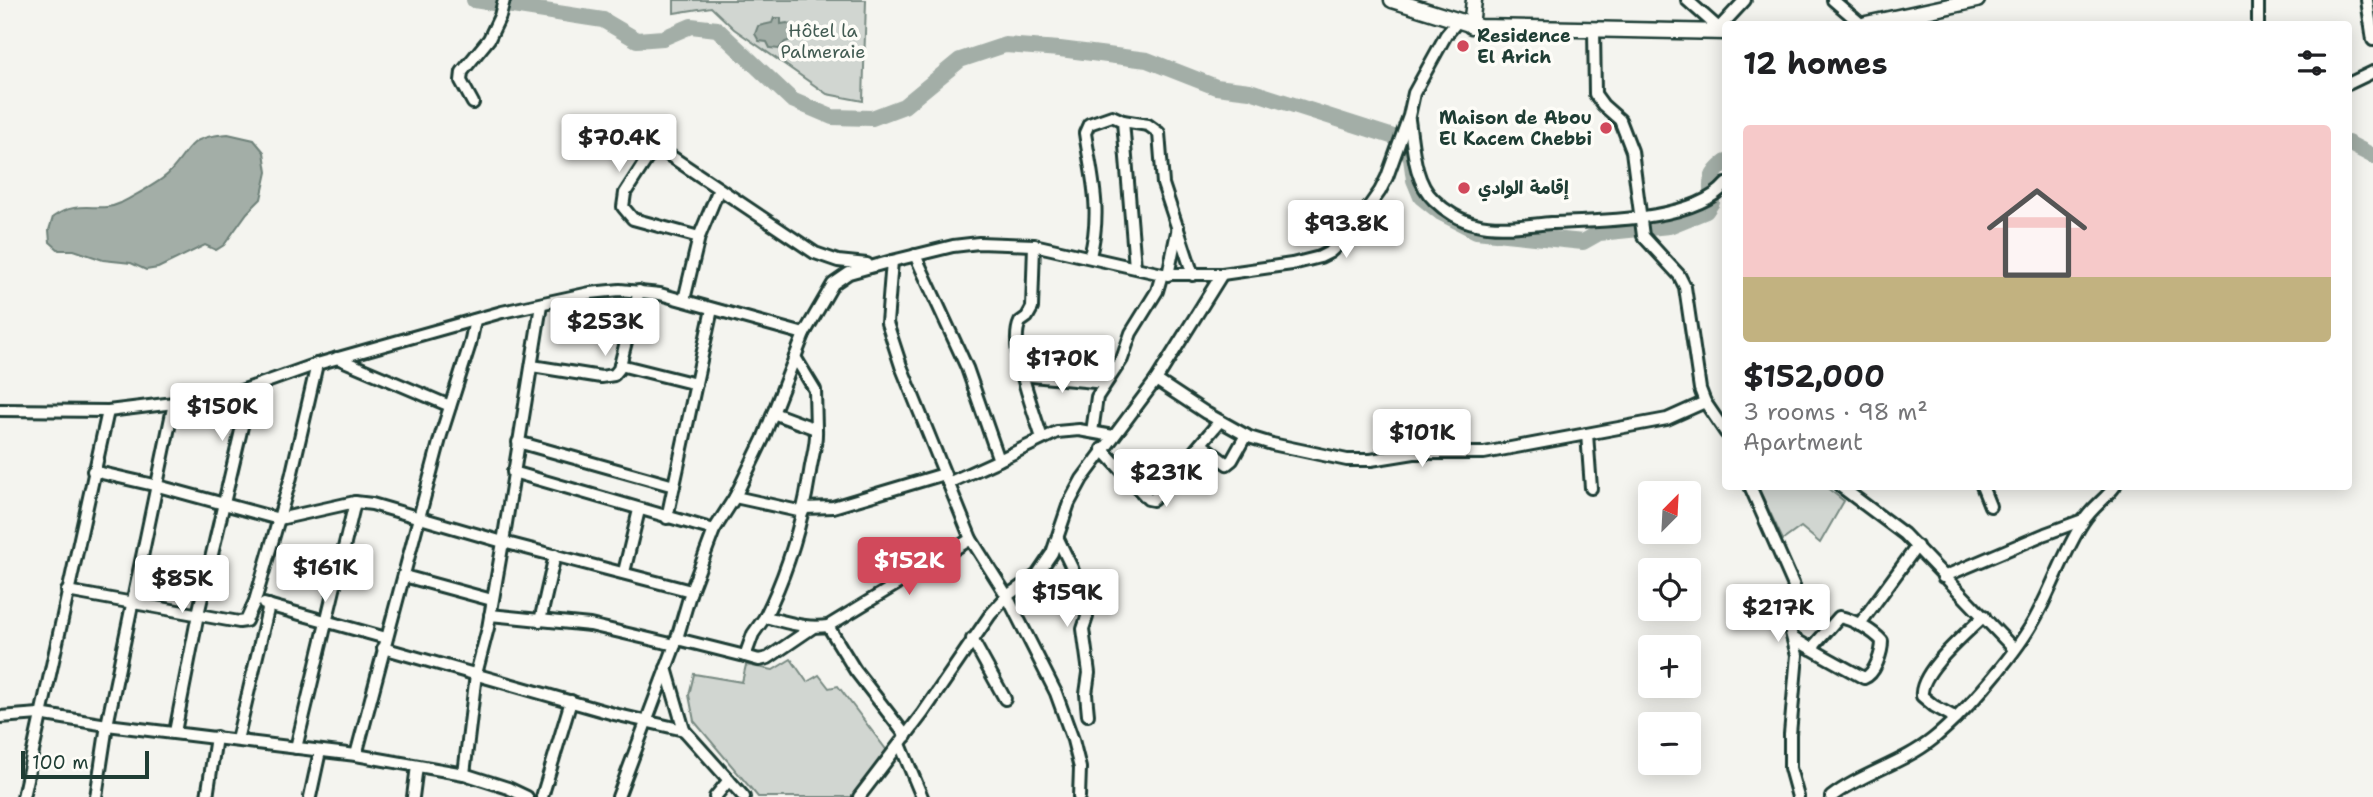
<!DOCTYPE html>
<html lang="en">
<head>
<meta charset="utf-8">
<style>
  :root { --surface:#fff; --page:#f2f2f2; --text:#202124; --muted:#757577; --accent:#d1495b }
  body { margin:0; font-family:"Shantell Sans","Playpen Sans Arabic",sans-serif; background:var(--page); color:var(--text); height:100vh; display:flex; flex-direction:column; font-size:26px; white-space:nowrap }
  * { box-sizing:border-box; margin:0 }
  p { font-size:23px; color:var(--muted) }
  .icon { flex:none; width:38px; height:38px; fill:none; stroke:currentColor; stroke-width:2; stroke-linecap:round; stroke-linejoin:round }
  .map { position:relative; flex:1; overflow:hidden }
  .sheet { position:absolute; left:1722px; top:21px; width:630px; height:469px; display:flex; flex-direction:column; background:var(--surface); border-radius:7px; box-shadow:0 4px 18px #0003 }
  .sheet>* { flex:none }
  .needle { width:46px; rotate:24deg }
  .buttons { position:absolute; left:1638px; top:481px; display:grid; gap:14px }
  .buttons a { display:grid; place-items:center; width:63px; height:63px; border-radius:7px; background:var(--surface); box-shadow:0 4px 18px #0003; font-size:35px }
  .scale { position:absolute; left:21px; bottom:18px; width:128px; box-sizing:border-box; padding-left:7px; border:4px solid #1f3d34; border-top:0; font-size:19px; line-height:24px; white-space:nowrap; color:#1f3d34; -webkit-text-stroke:5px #fdfcf7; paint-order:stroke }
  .price { position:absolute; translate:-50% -60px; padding:0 16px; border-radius:7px; background:#fff; color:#222; font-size:23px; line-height:46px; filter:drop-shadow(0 2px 4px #0008) }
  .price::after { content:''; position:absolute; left:50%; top:42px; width:21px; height:16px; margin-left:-10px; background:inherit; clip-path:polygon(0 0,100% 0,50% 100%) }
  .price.on { background:var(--accent); color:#fff }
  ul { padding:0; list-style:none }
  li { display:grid; align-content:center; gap:14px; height:371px; padding:0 21px }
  li span { display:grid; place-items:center; height:217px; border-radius:7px; color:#555 }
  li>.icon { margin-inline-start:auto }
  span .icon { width:126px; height:126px; fill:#fffc; stroke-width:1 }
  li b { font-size:30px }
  h2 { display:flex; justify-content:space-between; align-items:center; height:84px; padding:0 21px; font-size:30px }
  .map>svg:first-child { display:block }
</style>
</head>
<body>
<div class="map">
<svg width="2373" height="797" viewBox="0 0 2373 797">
  <rect width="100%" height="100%" fill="#f4f4ef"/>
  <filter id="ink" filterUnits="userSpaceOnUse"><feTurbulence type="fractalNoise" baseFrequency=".0143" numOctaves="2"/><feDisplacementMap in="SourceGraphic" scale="14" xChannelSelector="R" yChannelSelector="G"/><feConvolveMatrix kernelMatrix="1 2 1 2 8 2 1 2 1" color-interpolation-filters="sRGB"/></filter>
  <g filter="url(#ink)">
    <g fill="#d1d6d1" stroke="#788a82" stroke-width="2">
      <path d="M674,0H866L863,101L827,94L734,29L711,7L674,13Z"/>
      <path d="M1758,487H1826L1844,501L1820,543L1801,527L1783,540Z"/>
      <path d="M791,659L807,682L819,675L829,688L838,686L891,756L862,797H758L694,721L689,695L694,674L742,682L746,665L773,670Z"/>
    </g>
    <g fill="#a3aea7" stroke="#6e8179" stroke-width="2">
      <path d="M774,18H781V24L787,23L793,25L797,33L794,39L785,42L779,49L770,48L767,42L759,41L755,34L758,26L772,23Z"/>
      <path d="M228,134L254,140L264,152L267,172L261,199L247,213L224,245L216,250L205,245L158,268L146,270L131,263L103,260L74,250H59L50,242L49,230L53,217C80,198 98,214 121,203C135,195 156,185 168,174C193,148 185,137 228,134Z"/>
    </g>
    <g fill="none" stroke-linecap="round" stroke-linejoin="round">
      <g stroke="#a3aea7" stroke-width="16">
        <path d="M474,0L603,20L637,40L663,38L691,26L717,29L792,100L832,117L872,118L904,106L960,60L1005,45L1060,49L1147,60L1216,87L1250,91L1397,138L1404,143L1410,151L1414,180L1421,197L1441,213L1476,231L1583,242L1599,233L1669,226L1706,211L1712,202C1710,183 1708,175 1726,162"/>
        <path d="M2348,143L2373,156"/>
      </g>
      <defs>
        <g id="street">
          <path d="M1687,0L1723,32"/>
          <path d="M1833,0L1861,24"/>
          <path d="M2258,0V24"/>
          <path d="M2367,0L2373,40"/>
          <path d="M1719,28L1745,0"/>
          <path d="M1594,30L1595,94L1603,105L1620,120L1632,151L1643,236L1679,275L1685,287L1700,389L1705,402L1726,433"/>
          <path d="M2348,84L2373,72"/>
          <path d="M473,103L461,81L462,72L489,39L500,16L504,0"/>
          <path d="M1409,120C1413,146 1414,182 1434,200C1445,211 1461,221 1476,224C1499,230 1527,225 1551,223C1597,221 1694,222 1726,184"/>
          <path d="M1123,121L1135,267"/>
          <path d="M699,237L633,219L623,207L625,193L652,151L666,153L815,253L838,261L867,264"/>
          <path d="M1034,245L1032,308L1027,317L1020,322C1008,346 1034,412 1042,438"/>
          <path d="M915,255L967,368L999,460L948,483"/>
          <path d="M1090,256C1102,210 1092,179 1085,133L1089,124L1112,116L1123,121L1148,125L1159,133L1163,184L1193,275"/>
          <path d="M892,261L887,323L901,366L971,539L1007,596L1056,693L1073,740L1080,768L1079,797"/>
          <path d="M1168,275L1178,227"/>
          <path d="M684,300L699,237L719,189"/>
          <path d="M337,358L450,406"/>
          <path d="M620,365L696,384"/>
          <path d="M532,366L601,377L614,375L619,369L639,291"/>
          <path d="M1022,375L1105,383"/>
          <path d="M1156,380L1206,413L1249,437L1272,444L1347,460H1371L1414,453H1484L1667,419L1705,402"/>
          <path d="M0,410L108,411L174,403L238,392L317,364L502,312L590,293L620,290L660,294L804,334"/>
          <path d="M773,413L816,429L815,390L795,357"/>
          <path d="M1092,432L1097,397L1122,359L1131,333L1157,291L1162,274"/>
          <path d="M1587,434L1591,488"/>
          <path d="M518,442L674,486"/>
          <path d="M1201,444L1227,464L1232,460L1246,435"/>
          <path d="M1102,449L1148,499L1153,500L1220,421"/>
          <path d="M999,460L1057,432L1079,430L1113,436"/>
          <path d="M93,471L158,486L279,519L355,502L372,504L503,542L691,591"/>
          <path d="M513,472L714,530"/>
          <path d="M1750,486L1794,586L1787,618L1797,655L1790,734V768L1798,797"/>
          <path d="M1840,486L1904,534L2014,649"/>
          <path d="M1982,486L1990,506"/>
          <path d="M735,497L803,512"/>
          <path d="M804,508L833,507L944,474"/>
          <path d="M667,518L712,309"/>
          <path d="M1058,539L1072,568L1086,609L1087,617L1083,629L1089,673L1086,694L1088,715"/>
          <path d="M624,572L639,510"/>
          <path d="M404,576L492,600"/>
          <path d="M1943,577L2045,534L2083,520"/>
          <path d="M67,591L239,622L246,621L255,601L291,477L317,364"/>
          <path d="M264,604L386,638"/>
          <path d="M490,615L590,625L675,645"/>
          <path d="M765,617C788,571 802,524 810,472C812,458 817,444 816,429"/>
          <path d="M540,621L555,555"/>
          <path d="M1859,625L1917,546"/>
          <path d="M828,626L855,670L906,736"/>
          <path d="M1793,638C1816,652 1840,665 1864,678C1875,674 1882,653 1882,641C1873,631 1853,619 1839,617L1811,649"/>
          <path d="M677,639L745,656L753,634L765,617C787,622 805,629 828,626L971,539"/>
          <path d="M972,639L1005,699"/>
          <path d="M383,648L614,714L684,730"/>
          <path d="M745,656L759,660L768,658L812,628"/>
          <path d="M666,668L684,730L744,797"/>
          <path d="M0,717L39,714L107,725L356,755L464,774L508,788L527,797"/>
          <path d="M1956,718L1934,706L1922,696C1919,672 1967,633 1984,616"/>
          <path d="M175,732L198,614L251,388"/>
          <path d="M237,740L269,605"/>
          <path d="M900,744L922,797"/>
          <path d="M296,748L355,502"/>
          <path d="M356,755L441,435L470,344L475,320"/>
          <path d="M464,774L476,674L488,628L503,542L541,305"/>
          <path d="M23,797L108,411"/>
          <path d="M96,797L107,725L174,403"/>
          <path d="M207,797L216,737"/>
          <path d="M310,797L320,751"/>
          <path d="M413,797L417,766"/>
          <path d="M542,797L571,701"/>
          <path d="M618,797L675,645L691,591L714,530L735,497L763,439L804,334L833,284L849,273L892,261L953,246L979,243L1034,245L1162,274H1222L1292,264L1320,257L1330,252L1349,235L1380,191L1387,177L1409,116L1414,93L1446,35L1457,22"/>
          <path d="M715,797L729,780"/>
          <path d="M859,797L923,713L990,615L1007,596L1037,575L1052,553L1069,503L1082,479L1156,380L1222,274"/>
          <path d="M1831,797C1862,773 1902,764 1933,739C1966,712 2019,651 2038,613C2054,583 2065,550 2083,522C2091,508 2106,499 2115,486"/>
        </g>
        <g id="secondary">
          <path d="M1392,0L1479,27L1726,32"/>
          <path d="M1866,24L1977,0"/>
          <path d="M1471,26L1474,0"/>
        </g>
      </defs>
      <use href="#street" stroke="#1f3d34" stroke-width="16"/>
      <use href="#secondary" stroke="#1f3d34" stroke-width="19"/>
      <use href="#street" stroke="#fdfcf7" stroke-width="10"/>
      <use href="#secondary" stroke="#fdfcf7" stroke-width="14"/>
    </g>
  </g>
  <g fill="#d1495b" stroke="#fdfcf7" stroke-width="2.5">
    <circle cx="1463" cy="46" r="7"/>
    <circle cx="1606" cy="128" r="7"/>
    <circle cx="1464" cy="188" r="7"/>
  </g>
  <g text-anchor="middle" stroke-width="7" stroke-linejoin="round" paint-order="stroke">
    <g font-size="18" fill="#435c53" stroke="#fdfcf7">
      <text x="823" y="37">Hôtel la<tspan x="823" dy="21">Palmeraie</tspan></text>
    </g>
    <g font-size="18" font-weight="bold" fill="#1f3d34" stroke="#fdfcf7" text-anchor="start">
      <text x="1477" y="42">Residence<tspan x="1477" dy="21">El Arich</tspan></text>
      <text x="1592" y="124" text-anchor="end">Maison de Abou<tspan x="1592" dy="21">El Kacem Chebbi</tspan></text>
      <text x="1478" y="194">إقامة الوادي</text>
    </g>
  </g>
</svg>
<div class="buttons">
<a><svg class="needle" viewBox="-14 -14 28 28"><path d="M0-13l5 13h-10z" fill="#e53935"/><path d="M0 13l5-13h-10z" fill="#757577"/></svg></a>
<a><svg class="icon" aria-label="locate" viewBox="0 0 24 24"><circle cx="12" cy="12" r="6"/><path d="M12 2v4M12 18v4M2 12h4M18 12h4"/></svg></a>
<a>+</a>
<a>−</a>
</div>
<div class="scale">100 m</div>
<b class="price" style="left:619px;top:174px">$70.4K</b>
<b class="price" style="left:1346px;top:260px">$93.8K</b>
<b class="price" style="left:605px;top:358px">$253K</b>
<b class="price" style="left:1062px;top:395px">$170K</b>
<b class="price" style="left:222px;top:443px">$150K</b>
<b class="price" style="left:1422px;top:469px">$101K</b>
<b class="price" style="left:1166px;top:509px">$231K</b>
<b class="price on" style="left:909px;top:597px">$152K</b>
<b class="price" style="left:325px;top:604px">$161K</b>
<b class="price" style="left:182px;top:615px">$85K</b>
<b class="price" style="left:1067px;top:629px">$159K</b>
<b class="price" style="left:1778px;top:644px">$217K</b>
<section class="sheet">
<h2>12 homes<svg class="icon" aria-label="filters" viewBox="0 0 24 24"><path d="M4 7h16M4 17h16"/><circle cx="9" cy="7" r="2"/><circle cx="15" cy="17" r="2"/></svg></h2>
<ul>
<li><span style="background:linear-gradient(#f6c9c9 70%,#c2b280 0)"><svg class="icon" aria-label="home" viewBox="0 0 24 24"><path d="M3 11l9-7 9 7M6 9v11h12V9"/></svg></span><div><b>$152,000</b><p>3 rooms · 98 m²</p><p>Apartment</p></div></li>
</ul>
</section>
</div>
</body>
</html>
